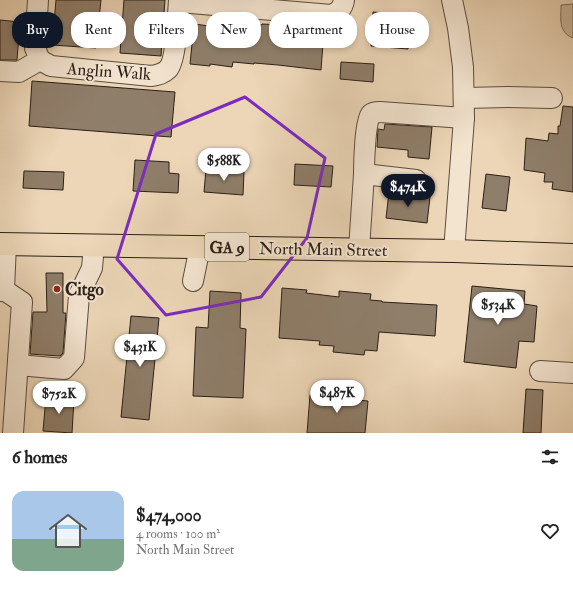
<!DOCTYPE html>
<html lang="en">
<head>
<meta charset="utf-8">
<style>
  :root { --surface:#fff; --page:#f2f2f2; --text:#222; --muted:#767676; --accent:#111827 }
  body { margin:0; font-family:"IM FELL Double Pica",serif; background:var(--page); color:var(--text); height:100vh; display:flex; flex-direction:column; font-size:15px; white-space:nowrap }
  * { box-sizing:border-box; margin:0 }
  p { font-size:13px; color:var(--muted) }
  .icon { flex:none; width:22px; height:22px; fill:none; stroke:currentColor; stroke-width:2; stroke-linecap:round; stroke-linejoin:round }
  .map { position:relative; height:433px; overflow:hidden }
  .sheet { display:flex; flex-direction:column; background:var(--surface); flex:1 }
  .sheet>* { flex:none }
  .guide { position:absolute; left:12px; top:12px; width:549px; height:36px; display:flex; gap:8px }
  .price { position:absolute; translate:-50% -34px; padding:0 9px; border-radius:14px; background:#fff; color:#222; font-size:13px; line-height:26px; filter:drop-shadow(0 1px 2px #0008) }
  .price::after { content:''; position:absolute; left:50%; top:24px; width:12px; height:9px; margin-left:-6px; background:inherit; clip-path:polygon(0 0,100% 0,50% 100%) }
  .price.on { background:var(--accent); color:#fff }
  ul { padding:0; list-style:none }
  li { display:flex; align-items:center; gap:12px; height:100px; padding:0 12px }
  li span { display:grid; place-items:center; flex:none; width:112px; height:80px; border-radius:12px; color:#555 }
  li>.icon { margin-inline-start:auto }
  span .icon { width:48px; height:48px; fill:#fffc; stroke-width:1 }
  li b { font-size:17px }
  h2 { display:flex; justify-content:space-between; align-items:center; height:48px; padding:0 12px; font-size:17px }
  .chip { padding:0 14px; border-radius:16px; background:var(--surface); box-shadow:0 2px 6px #0003; font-size:14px; line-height:36px }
  .chip.on { background:var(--accent); color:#fff }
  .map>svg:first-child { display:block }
</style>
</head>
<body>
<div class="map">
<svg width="573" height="433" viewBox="0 0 573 433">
  <rect width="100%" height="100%" fill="#ecd6b7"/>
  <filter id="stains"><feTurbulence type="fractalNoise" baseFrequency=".005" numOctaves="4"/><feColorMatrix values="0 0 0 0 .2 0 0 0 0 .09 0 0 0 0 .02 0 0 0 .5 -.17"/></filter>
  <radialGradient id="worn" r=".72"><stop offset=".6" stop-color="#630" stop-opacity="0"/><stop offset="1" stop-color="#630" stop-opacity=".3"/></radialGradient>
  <path fill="#cbb79c" stroke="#7a6b5a" d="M573,4V38C558,32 561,19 561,5Z"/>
  <g fill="#8f7e6a" stroke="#2a1f17">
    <path d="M56,0H101L96,48L52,45Z"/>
    <path d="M124,0H165L161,56L120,53Z"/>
    <path d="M373,12L411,15L408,49L371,46Z"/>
    <path d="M0,20L20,22L17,60H0Z"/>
    <path d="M239,22L262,25V24L283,25L324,30L321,70L278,65L254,63V64L233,62L232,67L210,64V66L190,64L194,24L217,27V25L238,27Z"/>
    <path d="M341,62L374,64L373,82L340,79Z"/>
    <path d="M32,81L175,92L171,137L29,126Z"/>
    <path d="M563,106L573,107V192L552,189L553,182H544L545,173L524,170L526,138L548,141L549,133L558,134V126H560Z"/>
    <path d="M385,124L432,127L429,159L408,157V150L377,147L378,129L384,130Z"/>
    <path d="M135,160L169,162V173L179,174L178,193L133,191Z"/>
    <path d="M295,164L333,166L331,187L294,185Z"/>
    <path d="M206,169L244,172L243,195L204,192Z"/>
    <path d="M24,171L64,172L63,190L23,188Z"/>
    <path d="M486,174L510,177L506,211L482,208Z"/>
    <path d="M389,192L430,197L427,223L386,218Z"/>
    <path d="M46,273H63V313H66L63,353L60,356L30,354L33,312H47Z"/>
    <path d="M472,286L525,291L524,304L537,306L534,342L519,341L516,368L464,362Z"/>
    <path d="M282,288L307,290L306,293L339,297V291L371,294L370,300L382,301V302L437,305L435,336L379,332L377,351L365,350L364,355L333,352L334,346L319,345L320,341L279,338Z"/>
    <path d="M210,291L241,293L240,328L246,329L243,398L193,396L196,327L208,328Z"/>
    <path d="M131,316L159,318L149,420L121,417Z"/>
    <path d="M526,389L543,390L541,433H523Z"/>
    <path d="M325,391L357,394L356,400L368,401L365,433H307L310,395L325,397Z"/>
    <path d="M46,397L74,399L72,433L43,431Z"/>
  </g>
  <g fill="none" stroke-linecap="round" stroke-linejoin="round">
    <defs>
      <g id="minor">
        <path d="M38,0L35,48L40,60L51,66L151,76C158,75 163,74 168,69C176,61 178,13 179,0"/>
        <path d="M452,0L458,28L463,67L464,118L454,251"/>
        <path d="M179,2L331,15C338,13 343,8 344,0"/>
        <path d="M0,71L19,72L40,60"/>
        <path d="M464,98L508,97L552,98"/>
        <path d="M364,174C364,163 365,120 371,114C373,112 377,112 380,112L464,118"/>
        <path d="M359,249L364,174L416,180"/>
        <path d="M193,281L200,247"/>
        <path d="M4,290L22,302L13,433"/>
        <path d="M0,291L4,290L6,244"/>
        <path d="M18,365L64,369L74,358L79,295L92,268L94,245"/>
        <path d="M540,371L573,373"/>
      </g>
      <path id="major" d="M0,244L454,251L573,255"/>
    </defs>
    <use href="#minor" stroke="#5a4d3f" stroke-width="22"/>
    <use href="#major" stroke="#2a1f17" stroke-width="24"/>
    <use href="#minor" stroke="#f3e4d0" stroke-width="20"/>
    <use href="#major" stroke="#ecd6b7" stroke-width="22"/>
  </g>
  <path fill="none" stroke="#7b2cbf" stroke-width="3" stroke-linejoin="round" d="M245,97L325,158L307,238L261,297L166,315L117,259L156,134Z"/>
  <circle fill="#8f2418" stroke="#f3e4d0" stroke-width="1.5" cx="57" cy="289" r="4"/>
  <g text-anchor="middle" stroke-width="4" stroke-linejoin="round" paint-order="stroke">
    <rect fill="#f3e4d0" stroke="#665a4e" stroke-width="1" x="205" y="233" width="44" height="28" rx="3"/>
    <g font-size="16" font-weight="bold" fill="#2a1f17">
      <text x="227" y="253">GA 9</text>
    </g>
    <g font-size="17" fill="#2a1f17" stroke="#f3e4d0">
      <text transform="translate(109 71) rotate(4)" y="6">Anglin Walk</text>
      <text transform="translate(323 249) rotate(1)" y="6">North Main Street</text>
    </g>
    <g font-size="17" font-weight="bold" fill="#2a1f17" stroke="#f3e4d0" text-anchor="start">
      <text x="65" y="295">Citgo</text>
    </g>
  </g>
  <rect width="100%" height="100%" filter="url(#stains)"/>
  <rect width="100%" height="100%" fill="url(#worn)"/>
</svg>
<b class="price" style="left:224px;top:182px">$588K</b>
<b class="price on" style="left:408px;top:208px">$474K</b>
<b class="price" style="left:498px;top:326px">$534K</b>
<b class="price" style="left:140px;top:368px">$431K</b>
<b class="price" style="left:337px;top:414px">$487K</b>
<b class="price" style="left:59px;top:415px">$752K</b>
<div class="guide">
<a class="chip on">Buy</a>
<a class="chip">Rent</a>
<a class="chip">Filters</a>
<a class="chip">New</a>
<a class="chip">Apartment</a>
<a class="chip">House</a>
</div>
</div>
<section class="sheet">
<h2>6 homes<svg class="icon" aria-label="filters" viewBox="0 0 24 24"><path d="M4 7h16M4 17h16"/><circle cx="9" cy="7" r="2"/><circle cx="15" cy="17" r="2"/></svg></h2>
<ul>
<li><span style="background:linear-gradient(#a9c7e8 60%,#7fa58c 0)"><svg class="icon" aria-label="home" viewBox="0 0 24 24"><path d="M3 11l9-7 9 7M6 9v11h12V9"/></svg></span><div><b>$474,000</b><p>4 rooms · 100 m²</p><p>North Main Street</p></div><svg class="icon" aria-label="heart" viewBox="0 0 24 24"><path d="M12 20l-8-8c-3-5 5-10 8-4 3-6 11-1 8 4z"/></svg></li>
</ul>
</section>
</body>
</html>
